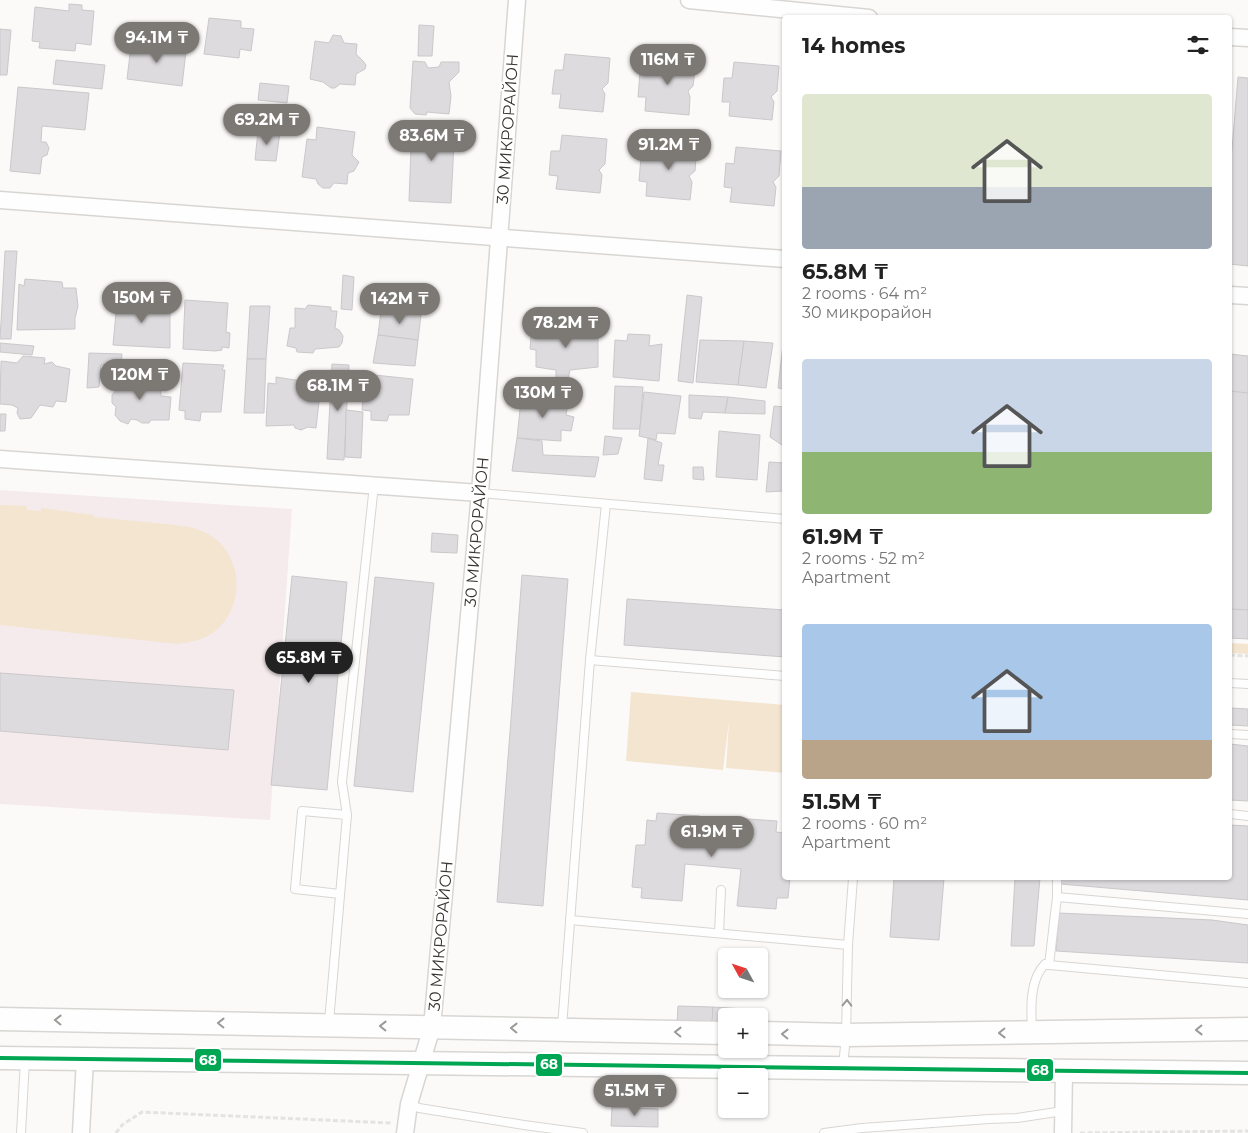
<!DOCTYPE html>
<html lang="en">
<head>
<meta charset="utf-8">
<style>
  :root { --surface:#fff; --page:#f6f6f6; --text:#222; --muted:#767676; --accent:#7c7975 }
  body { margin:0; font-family:Montserrat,sans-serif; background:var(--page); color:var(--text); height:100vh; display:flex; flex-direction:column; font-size:19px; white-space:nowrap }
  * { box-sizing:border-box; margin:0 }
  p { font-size:16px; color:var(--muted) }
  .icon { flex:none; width:28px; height:28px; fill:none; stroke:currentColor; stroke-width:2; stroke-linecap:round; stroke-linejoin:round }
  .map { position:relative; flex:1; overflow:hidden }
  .side { position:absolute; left:782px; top:15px; width:450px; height:865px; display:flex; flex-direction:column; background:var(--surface); border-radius:5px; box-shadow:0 1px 4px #0004 }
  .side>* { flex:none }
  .needle { width:32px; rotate:310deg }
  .tools { position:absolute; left:718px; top:948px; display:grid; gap:10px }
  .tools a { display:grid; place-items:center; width:50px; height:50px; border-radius:5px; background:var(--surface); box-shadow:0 1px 4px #0004; font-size:25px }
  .price { position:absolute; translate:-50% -42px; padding:0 11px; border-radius:18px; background:var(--accent); color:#fff; font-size:16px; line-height:32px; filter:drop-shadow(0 1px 2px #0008) }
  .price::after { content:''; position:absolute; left:50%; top:30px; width:15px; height:11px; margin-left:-8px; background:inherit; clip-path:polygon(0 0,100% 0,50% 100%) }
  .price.selected { background:#222; color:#fff }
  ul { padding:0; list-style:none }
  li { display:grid; align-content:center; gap:10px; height:265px; padding:0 20px }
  li span { display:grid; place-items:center; height:155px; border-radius:5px; color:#555 }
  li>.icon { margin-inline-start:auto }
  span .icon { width:90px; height:90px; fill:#fffc; stroke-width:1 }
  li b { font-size:21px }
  h2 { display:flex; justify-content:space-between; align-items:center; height:60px; padding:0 20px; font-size:21px }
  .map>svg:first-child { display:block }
</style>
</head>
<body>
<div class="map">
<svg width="1248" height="1133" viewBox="0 0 1248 1133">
  <rect width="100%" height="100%" fill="#fcfaf8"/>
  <path fill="#f5ebec" d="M0,490L292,509L270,820L0,804Z"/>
  <g fill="#f4e5d1">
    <path d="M0,505L27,506V510L41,511V508L94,515V517C115,519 135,521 156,523C173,525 192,525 208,534C244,554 246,607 214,632C204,640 191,642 178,644L0,625Z"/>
    <path d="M1230,643L1248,644V654L1230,653Z"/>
    <path d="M631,692L785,705V773L726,768L729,721L723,770L626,761Z"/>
  </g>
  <g fill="#dddbdd" stroke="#cac8ca">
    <path d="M69,4L82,5V10L94,11L91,45L76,43L75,51L39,48L40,42L32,41L35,7L69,11Z"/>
    <path d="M209,18L241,21V28L254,29L251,51L240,49L239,58L204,54Z"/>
    <path d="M419,25L434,26L432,56H418Z"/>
    <path d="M0,29L11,30L7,75H0Z"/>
    <path d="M333,35L341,36L344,43L357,44L356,54L363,61L366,65L365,69L356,74L355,85L340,84L335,88H331L323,82L310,79L315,41L329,43Z"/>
    <path d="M146,41L178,45L177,50L186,51L182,86L127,79L131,46L145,47Z"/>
    <path d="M565,54L610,58L608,83L602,89L605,94L603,112L559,108L561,94H552L555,70H563Z"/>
    <path d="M650,57L696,61L693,86L688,91L690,97L689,115L645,111L646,97H638L640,73H649Z"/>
    <path d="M56,60L105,65L102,89L53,84Z"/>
    <path d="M413,61L425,62L428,68L439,67L441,62H459V72L449,82L451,96L449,114L427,112L426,115L415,114L410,108Z"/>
    <path d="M734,62L779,66L777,91L771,97L774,102L772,120L729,116L730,102H722L724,78H732Z"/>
    <path d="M1238,77L1248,78V266L1230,264V173Z"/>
    <path d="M260,83L289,86L287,103L258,100Z"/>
    <path d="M18,87L89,93L85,130L42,126L41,142H46L49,148L47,155L42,157L40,174L10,171Z"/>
    <path d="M412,122H455L451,203L409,201Z"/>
    <path d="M317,127L355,132L352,155L359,162L354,171L348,173L347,184L334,183L330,188H323L318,184L316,179L302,177L307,139L316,140Z"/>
    <path d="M258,131L280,132L276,161L255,160Z"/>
    <path d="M562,135L607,139L605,164L599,170L602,175L600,193L556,189L558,176L549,175L551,151H560Z"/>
    <path d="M652,142L697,146L695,171L689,176L692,182L690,200L646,196L647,182L639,181L641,157L650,158Z"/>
    <path d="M736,147L781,151L779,176L773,182L776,187L774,206L730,202L732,188L724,187L726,163L734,164Z"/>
    <path d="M5,251H17L11,339H0Z"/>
    <path d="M343,275L354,277L352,310L341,309Z"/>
    <path d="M25,279L62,282L63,288H76L78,306L75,318V329L17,330L19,284L24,286Z"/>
    <path d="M383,289L424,292L421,315L381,311Z"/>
    <path d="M687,295L702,297L693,383L678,381Z"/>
    <path d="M128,297L156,298L161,308H170V348L113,345L117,302L127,305Z"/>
    <path d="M185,300L228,303L226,332L230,333L229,348L222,347V350L215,351L183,349Z"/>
    <path d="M308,305L331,307V311H337L335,328L339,330L343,336L342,343L339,347L315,349L313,353L297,352L296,348L287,346L290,328H295V308L305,309Z"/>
    <path d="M250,306H270L266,359H247Z"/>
    <path d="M381,311L421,315L418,340L378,335Z"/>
    <path d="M561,321L583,323L584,333L598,334V367L570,370L568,379L556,378V370L536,367V350L530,349L531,337L537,339L540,330L557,333Z"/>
    <path d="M628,334L650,335L649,346L662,344L659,381L613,377L615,340L627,341Z"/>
    <path d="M378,335L418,340L415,366L373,363Z"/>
    <path d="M700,340L744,341L738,385L696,382Z"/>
    <path d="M744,341L773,343L766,388L738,385Z"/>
    <path d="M0,343L34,346L32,355L0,352Z"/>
    <path d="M783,344H785V389L778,388Z"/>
    <path d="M89,353L122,354L121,365H101L99,387L87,388Z"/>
    <path d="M1230,354L1248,356V639L1230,638Z"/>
    <path d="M23,356L45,358L44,364L52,362L56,366L70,369L66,402L56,401L53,407L40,405L31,418L20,419L17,413L18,408L12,405L0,404L1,361L17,363Z"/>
    <path d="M247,359H266L264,413H244Z"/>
    <path d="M183,363L224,365L222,370H225L221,412H201L200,421L185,419V411L179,410Z"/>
    <path d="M332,364L349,365L344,460L327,459Z"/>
    <path d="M365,374L413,379L409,415H389L387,421L371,420V411L362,410Z"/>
    <path d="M117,377L145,379L148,382H155L160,385L161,396L171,397L169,420H151L149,423H142L137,420L131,419L128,424L120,421L115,415L116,407L112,403V395L117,389Z"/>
    <path d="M276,377L321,384L316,428L308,427L301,430L295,428L294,425L266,426L268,383L276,384Z"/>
    <path d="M615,386L643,387L640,429H613Z"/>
    <path d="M1230,391L1248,393V610L1230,609Z"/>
    <path d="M533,392L548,394L549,400L568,403L566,415L574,417L571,431L561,430V441L517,438L521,400L531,401Z"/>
    <path d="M644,392L681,396L675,434L657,433L656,440L639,436Z"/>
    <path d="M689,395L728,397L725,413L703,412L701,419L689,418Z"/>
    <path d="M728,397L765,401V414L725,413Z"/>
    <path d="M774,406L785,407V447L770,437Z"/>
    <path d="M346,410L363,412L361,458L345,457Z"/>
    <path d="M0,414H6L5,431H0Z"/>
    <path d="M719,431L760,435L757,480L716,477Z"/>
    <path d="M605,436L622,438L618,454L603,455Z"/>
    <path d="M517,438L542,441L543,455L599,457L595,477L512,471Z"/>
    <path d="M648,438L662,443L658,465H664L662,481L644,479Z"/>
    <path d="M769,462L785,463L783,491L766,492Z"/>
    <path d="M693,467H703L704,480L693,479Z"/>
    <path d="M432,533L458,535L457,553L431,552Z"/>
    <path d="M522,575L568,579L543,906L497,902Z"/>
    <path d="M292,576L347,582L327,790L271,785Z"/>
    <path d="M375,577L434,583L413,792L354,786Z"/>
    <path d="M627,599L785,610V657L624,645Z"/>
    <path d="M0,673L234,690L228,750L0,731Z"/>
    <path d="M1230,708L1248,709V726L1230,725Z"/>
    <path d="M1230,744L1248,746V801L1230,800Z"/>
    <path d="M657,813L700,816L699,826L733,828L734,818L777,821L776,832L785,833L782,857H785V878H790L788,898H777L776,909L737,906L741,869L685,864L682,901L641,898L642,888L632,887L636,845H645L647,820L656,821Z"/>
    <path d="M1230,825L1248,826V900L1060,884V878H1230Z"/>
    <path d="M894,878H944L939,940L890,937Z"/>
    <path d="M1015,878H1040L1034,946H1011Z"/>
    <path d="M1059,913L1212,920L1248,925V963L1056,951Z"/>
    <path d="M678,1006L713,1007L712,1024L677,1023Z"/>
    <path d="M713,1007L745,1009V1016H726V1025L712,1024Z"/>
    <path d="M612,1107L658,1109V1127L611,1126Z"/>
  </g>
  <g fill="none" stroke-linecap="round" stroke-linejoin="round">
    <defs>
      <g id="lane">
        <path d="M480,493L785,519"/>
        <path d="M590,660L785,676"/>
        <path d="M1230,683L1248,684"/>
        <path d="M1230,734L1248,735"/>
        <path d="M1230,814L1248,816"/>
        <path d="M347,815L342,782L374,485"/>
        <path d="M1057,878V897L1248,914"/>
        <path d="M570,920L848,945"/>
        <path d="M719,933L721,890"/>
        <path d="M1049,965L1057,897"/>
        <path d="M329,1022L347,815L302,811L295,889L340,894"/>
        <path d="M562,1027L590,660L606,504"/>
        <path d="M1032,1031C1031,1010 1029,980 1045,964L1049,965L1248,983"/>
        <path d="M843,1067L846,1035L848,945L853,878"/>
        <path d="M409,1104L419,1108L524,1125L583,1133"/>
        <path d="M21,1133L25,1060"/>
        <path d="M824,1133L862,1128L989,1119L1017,1118L1063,1111"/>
      </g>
      <g id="street">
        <path d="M689,0L869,18"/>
        <path d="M1230,37L1248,38"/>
        <path d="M0,200L785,259"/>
        <path d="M1230,295L1248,296"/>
        <path d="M0,459L480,493"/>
        <path d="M81,1133L85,1059"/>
        <path d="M405,1133L409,1104L432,1027L480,493L517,0"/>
        <path d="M1063,1133L1064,1072"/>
      </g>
      <g id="secondary">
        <path d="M0,1019L726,1033"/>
        <path d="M759,1033L846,1035L1248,1029"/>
        <path d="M0,1058L1248,1073"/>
      </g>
    </defs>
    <use href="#lane" stroke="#d8d6d3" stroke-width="10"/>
    <use href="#street" stroke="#d8d6d3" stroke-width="19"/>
    <use href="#secondary" stroke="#d8d6d3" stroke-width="25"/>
    <g stroke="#e3e3e2" stroke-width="3" stroke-dasharray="5 2.5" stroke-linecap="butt">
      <path d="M1230,655L1248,656"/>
      <path d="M116,1133L122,1125L142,1112L391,1123"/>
      <path d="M1080,1133L1248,1131"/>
    </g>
    <use href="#lane" stroke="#fffefe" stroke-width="8"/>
    <use href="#street" stroke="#fffefe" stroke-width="16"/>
    <use href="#secondary" stroke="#fffefe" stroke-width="22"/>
    <defs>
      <path id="bus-1" d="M0,1058L1248,1073"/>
    </defs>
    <use href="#bus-1" stroke="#fff" stroke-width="8"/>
    <use href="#bus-1" stroke="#00a651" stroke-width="4"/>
  </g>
  <defs><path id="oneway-chevron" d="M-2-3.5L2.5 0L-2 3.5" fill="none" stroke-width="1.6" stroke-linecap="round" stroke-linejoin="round" transform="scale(1.25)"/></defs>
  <g stroke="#9b9996">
    <use href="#oneway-chevron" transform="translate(847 1003) rotate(-89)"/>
    <use href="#oneway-chevron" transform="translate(58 1020) rotate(-179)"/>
    <use href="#oneway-chevron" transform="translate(221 1023) rotate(-179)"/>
    <use href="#oneway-chevron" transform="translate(383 1026) rotate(-179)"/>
    <use href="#oneway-chevron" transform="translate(514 1028) rotate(-179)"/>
    <use href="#oneway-chevron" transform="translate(1199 1030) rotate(179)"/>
    <use href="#oneway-chevron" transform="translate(678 1032) rotate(-179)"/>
    <use href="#oneway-chevron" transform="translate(1002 1033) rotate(179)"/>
    <use href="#oneway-chevron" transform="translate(785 1034) rotate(-179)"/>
  </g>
  <g text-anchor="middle" stroke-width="4.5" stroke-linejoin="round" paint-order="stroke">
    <g font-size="16" fill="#37342f" stroke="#fff">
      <text transform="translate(507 129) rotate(-86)" y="6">30 МИКРОРАЙОН</text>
      <text transform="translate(476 532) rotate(-85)" y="6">30 МИКРОРАЙОН</text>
      <text transform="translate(440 936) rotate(-85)" y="6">30 МИКРОРАЙОН</text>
    </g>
  </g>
  <g stroke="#fff" stroke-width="2">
    <rect x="194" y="1048" width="28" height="24" rx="5" fill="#00a651"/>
    <rect x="535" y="1053" width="28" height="24" rx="5" fill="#00a651"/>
    <rect x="1026" y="1058" width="28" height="24" rx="5" fill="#00a651"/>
  </g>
  <g font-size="14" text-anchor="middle" font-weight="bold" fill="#fff">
    <text x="208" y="1065">68</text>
    <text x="549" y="1069">68</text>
    <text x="1040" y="1075">68</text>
  </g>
</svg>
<div class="tools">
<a><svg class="needle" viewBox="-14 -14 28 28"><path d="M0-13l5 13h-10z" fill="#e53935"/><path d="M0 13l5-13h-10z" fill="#767676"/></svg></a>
<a>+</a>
<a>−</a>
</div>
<b class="price" style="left:157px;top:64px">94.1M ₸</b>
<b class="price" style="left:668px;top:86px">116M ₸</b>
<b class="price" style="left:267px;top:146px">69.2M ₸</b>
<b class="price" style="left:432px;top:162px">83.6M ₸</b>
<b class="price" style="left:669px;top:171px">91.2M ₸</b>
<b class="price" style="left:142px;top:324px">150M ₸</b>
<b class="price" style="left:400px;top:325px">142M ₸</b>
<b class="price" style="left:566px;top:349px">78.2M ₸</b>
<b class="price" style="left:140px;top:401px">120M ₸</b>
<b class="price" style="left:338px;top:412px">68.1M ₸</b>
<b class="price" style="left:543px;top:419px">130M ₸</b>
<b class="price selected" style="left:309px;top:684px">65.8M ₸</b>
<b class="price" style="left:712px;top:858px">61.9M ₸</b>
<b class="price" style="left:635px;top:1117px">51.5M ₸</b>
<section class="side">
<h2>14 homes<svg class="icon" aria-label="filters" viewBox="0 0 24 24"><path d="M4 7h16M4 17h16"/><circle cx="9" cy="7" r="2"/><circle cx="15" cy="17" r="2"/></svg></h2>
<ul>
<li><span style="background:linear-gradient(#dfe7d0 60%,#9aa5b1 0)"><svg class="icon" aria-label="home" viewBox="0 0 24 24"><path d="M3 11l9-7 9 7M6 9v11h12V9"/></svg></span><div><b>65.8M ₸</b><p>2 rooms · 64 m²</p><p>30 микрорайон</p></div></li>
<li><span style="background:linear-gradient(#c9d6e8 60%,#8fb573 0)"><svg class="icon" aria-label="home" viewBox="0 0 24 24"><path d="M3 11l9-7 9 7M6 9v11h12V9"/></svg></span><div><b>61.9M ₸</b><p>2 rooms · 52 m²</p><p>Apartment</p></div></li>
<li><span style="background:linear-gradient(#a9c7e8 75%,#b9a48a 0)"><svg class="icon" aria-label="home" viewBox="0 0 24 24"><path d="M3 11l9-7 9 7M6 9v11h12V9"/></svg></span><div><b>51.5M ₸</b><p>2 rooms · 60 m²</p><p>Apartment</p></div></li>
</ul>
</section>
</div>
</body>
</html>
